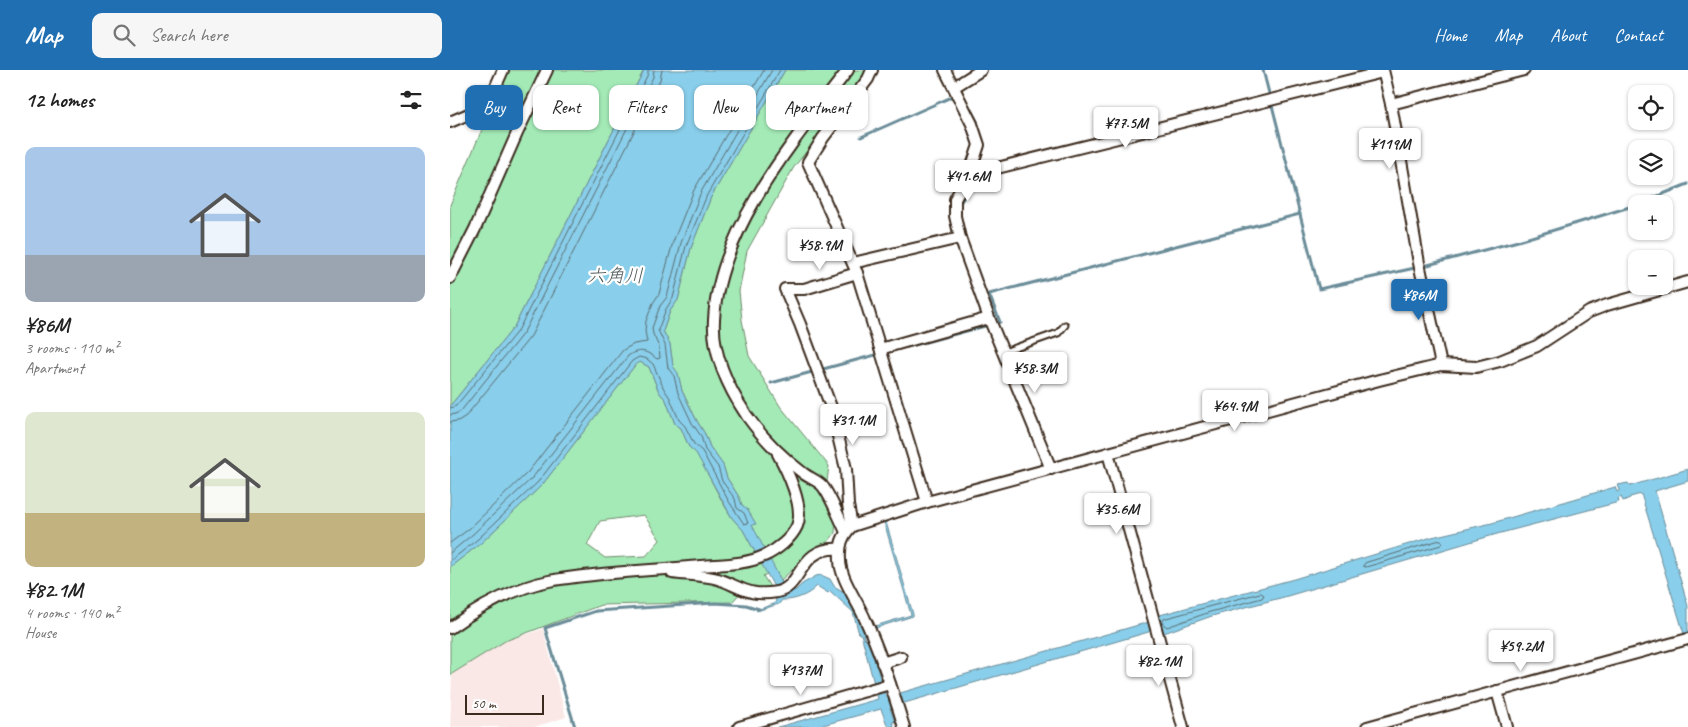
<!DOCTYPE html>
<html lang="en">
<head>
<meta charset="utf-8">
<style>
  :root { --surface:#fff; --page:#f6f6f6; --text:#222; --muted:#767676; --accent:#1f6fb2 }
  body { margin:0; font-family:Caveat,"Klee One",sans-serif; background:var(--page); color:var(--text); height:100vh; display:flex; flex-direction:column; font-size:19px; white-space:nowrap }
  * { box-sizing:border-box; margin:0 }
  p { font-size:16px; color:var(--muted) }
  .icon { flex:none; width:28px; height:28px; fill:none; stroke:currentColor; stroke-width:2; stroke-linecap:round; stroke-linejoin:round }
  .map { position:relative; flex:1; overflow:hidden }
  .sheet { display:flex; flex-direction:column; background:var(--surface); width:450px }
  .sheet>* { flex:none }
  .guide { position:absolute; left:15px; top:15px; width:475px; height:45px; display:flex; gap:10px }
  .buttons { position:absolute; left:1178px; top:15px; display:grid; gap:10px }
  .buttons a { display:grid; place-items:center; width:45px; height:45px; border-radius:10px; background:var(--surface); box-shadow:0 1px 4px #0004; font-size:25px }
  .scale { position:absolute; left:15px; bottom:12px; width:79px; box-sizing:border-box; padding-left:5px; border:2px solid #3b2a1e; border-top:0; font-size:14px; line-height:18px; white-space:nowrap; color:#3b2a1e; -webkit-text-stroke:4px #fff; paint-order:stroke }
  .price { position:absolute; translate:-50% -42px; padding:0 11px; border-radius:5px; background:#fff; color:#222; font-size:16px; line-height:32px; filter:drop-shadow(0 1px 2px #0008) }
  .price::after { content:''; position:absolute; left:50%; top:30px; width:15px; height:11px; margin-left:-8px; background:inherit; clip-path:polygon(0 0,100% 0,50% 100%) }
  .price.active { background:var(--accent); color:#fff }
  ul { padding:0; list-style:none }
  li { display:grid; align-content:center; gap:10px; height:265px; padding:0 25px }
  li span { display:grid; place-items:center; height:155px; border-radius:10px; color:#555 }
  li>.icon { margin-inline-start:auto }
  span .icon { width:90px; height:90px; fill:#fffc; stroke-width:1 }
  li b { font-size:21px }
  h2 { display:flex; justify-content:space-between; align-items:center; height:60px; padding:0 25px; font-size:21px }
  .tag { padding:0 18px; border-radius:10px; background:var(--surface); box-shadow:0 1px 4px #0004; font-size:18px; line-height:45px }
  .tag.active { background:var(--accent); color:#fff }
  header { display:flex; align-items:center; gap:30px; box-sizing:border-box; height:70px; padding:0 25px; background:var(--accent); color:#fff }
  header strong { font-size:24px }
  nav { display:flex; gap:28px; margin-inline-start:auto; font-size:18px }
  .search { width:350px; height:45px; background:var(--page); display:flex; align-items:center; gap:12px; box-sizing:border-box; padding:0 18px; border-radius:10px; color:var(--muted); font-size:19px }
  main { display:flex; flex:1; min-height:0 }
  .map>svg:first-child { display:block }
</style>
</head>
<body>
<header>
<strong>Map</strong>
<div class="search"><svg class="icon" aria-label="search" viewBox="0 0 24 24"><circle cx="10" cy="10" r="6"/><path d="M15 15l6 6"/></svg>Search here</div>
<nav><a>Home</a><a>Map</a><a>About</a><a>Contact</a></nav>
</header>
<main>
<section class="sheet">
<h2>12 homes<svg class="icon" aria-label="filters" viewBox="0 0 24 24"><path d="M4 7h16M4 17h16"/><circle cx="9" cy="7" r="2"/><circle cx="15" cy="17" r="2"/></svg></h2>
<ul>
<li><span style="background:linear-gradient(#a9c7e8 70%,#9aa5b1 0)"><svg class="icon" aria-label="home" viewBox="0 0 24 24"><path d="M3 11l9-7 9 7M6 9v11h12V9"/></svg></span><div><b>¥86M</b><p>3 rooms · 110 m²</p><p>Apartment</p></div></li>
<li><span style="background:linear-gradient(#dfe7d0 65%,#c2b280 0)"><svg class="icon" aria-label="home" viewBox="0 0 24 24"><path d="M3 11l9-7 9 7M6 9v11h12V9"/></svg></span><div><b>¥82.1M</b><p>4 rooms · 140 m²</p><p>House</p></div></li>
</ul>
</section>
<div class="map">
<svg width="1238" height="657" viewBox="0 0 1238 657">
  <rect width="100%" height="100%" fill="#fff"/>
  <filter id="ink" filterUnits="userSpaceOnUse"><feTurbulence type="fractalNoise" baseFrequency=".02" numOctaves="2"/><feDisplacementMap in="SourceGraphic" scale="10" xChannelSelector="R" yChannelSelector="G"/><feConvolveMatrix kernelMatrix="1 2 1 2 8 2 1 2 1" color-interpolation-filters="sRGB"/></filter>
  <g filter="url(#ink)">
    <path fill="#fae8e6" d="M93,559L116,647L85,657H0L2,604L55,571Z"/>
    <g fill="#a4eab7" stroke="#708a6a" fill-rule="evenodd">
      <path d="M57,0H194L64,257L0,336V135Z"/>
      <path d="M335,0H422L344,97L297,181L289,221L292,250L299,286L330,336L379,396L375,427L386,448L385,463L379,471L367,477L331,510L325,500L313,506L321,518L315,519L295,518L282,532L151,535L55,571L0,605V497L31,473L92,415L186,294L190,292L199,297L209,322L216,330L225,354L231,358L239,377L246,382L273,433L282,448L293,460L310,491L302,455L305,453L297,439L292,435L289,427L277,408L273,395L260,377L255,364L247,351L232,321L228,304L223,297L220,274L213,261L220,241L228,230L241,178L261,127ZM194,445L210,470L196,486L155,488L137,475L150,451Z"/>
    </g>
    <path fill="#89ceea" stroke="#6a8c98" d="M194,0H335L261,127L241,178L228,230L220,241L213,261L220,274L223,296L228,303L232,321L247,351L255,364L260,377L273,395L277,408L289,427L292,435L297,439L306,454L302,455L337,522L346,520L352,514L366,506L371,505L380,509L384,516L394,522L405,536L415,559L461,545L434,452H436L463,544V546L416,561V562L413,564L415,570L418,569L436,627L699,552L706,546L844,509L982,467L1042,453L1165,417L1167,422L1170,420L1168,415L1178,413L1180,416L1238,399V411L1205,421L1238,536V577L1191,424L1180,427V428L1173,431L1171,427L1168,429L1169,432L1047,464L834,527L762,546L711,564L702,561L451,634L440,638L445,652H442L444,657H438L431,639L366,657H328L428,629L411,564H409L403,542L380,521L378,523L367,516C359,525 344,531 332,530L329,534L307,541L306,540L324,534L326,531L325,528L329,526L293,460L282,448L246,383L239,377L231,358L225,354L216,330L209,322L199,297L190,292L186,294L92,415L31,473L0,497V336L64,257Z"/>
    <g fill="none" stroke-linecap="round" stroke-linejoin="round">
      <g stroke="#5a6c70" stroke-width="1">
        <path d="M0,338L6,336L69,259L198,4V0"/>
        <path d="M0,345L5,344L11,341L74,262L203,7L204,0"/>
        <path d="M0,352L8,351L16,346L81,266L210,10L212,0"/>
        <path d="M991,470L993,473L991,475L916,497L913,496L915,493Z"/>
        <path d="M0,473L19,459L78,402L173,280L184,274L197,272L195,261L196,251L203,233L209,224L223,172L244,120L314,0"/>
        <path d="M0,483L23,464L83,407L178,286C189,278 197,281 207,289L210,288L209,277L203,264L202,258L210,236L217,227L231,173L251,122L322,0"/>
        <path d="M0,491L28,469L88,412L182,291L189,287L197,289L203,294L214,319L220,328L229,350L235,356L244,374L252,381L278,430L294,454L298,453L294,443L287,438L285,429L272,411L268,397L255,380L251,366L242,353L228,323L224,306L218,298L215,275L208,260L216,239L223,228L236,176L257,125L330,0"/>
        <path d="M811,523L814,525L812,528L760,542L717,557L712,553L714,549Z"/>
      </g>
      <g stroke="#6a8c98" stroke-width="3">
        <path d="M813,0L869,219L974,196L1068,171L1186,135"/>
        <path d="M518,35L527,51L529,61"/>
        <path d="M411,67L506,25"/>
        <path d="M527,100L532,79"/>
        <path d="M1188,134L1238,114"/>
        <path d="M509,135L518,120L522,110"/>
        <path d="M457,277L550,252L539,224L850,144"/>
        <path d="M321,313L429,284"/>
        <path d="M125,657L95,558L146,541L265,533L296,535L309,539"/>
      </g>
      <defs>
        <path id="service" d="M554,282L608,263L615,255"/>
        <g id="minor">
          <path d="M422,0L418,9L373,68L358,92L407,203L477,432"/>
          <path d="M495,0L522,54L529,75L519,105L505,129V146L510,168L539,248L601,399"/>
          <path d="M933,0L941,34L969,193L991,295"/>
          <path d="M504,17L531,0"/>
          <path d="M941,34L1074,0"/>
          <path d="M0,52L37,36L53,0"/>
          <path d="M519,105L933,2"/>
          <path d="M403,193L510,168"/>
          <path d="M0,208L25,159L68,61L97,0"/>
          <path d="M430,279L539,248"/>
          <path d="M658,383L733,657"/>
          <path d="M402,456L398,435L396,399L381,337L350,254L335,219H354L407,203"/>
          <path d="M396,462C389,448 383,431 374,418C370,411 359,408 353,403C332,387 312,367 297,346C279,319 262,284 264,250C268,160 345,69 398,0"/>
          <path d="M222,503C236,505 254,505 268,509C291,517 299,527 327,522C353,517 348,476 390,479"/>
          <path d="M0,558C28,538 64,518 99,511C149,502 200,501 251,496C272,494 294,495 314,486C327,480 341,469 347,456C355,438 337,400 328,384"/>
          <path d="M432,593L451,587"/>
          <path d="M1047,621L1057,657"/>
          <path d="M289,657L440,614"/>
          <path d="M454,657C443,621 431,584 415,549C408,532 390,508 390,490C389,475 392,466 402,456L477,432L929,310L991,295L1026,297L1050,291L1087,276L1139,242L1157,235L1238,212"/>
          <path d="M917,657L1238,569"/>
        </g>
      </defs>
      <use href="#service" stroke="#3b2a1e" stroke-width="9"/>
      <use href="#minor" stroke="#3b2a1e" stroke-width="14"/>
      <use href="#service" stroke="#fff" stroke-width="5"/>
      <use href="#minor" stroke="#fff" stroke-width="10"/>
    </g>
  </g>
  <g text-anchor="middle" stroke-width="4.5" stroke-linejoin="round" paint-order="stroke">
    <g font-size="19" font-style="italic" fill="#525b5b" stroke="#fff">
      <text x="165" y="212">六角川</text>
    </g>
  </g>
</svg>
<div class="buttons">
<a><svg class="icon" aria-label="locate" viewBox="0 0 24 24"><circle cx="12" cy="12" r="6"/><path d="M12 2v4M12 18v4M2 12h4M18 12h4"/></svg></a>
<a><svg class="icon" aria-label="layers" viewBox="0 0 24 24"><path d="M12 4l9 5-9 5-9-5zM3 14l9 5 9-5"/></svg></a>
<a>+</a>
<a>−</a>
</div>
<div class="scale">50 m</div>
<b class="price" style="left:676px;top:79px">¥77.5M</b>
<b class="price" style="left:940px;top:100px">¥119M</b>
<b class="price" style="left:518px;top:132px">¥41.6M</b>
<b class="price" style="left:370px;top:201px">¥58.9M</b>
<b class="price active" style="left:969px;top:251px">¥86M</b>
<b class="price" style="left:585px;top:324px">¥58.3M</b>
<b class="price" style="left:785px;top:362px">¥64.9M</b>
<b class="price" style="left:403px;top:376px">¥31.1M</b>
<b class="price" style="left:667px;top:465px">¥35.6M</b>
<b class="price" style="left:1071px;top:602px">¥59.2M</b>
<b class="price" style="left:709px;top:617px">¥82.1M</b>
<b class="price" style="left:351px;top:626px">¥137M</b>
<div class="guide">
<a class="tag active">Buy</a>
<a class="tag">Rent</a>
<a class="tag">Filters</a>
<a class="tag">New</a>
<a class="tag">Apartment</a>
</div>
</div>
</main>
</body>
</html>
